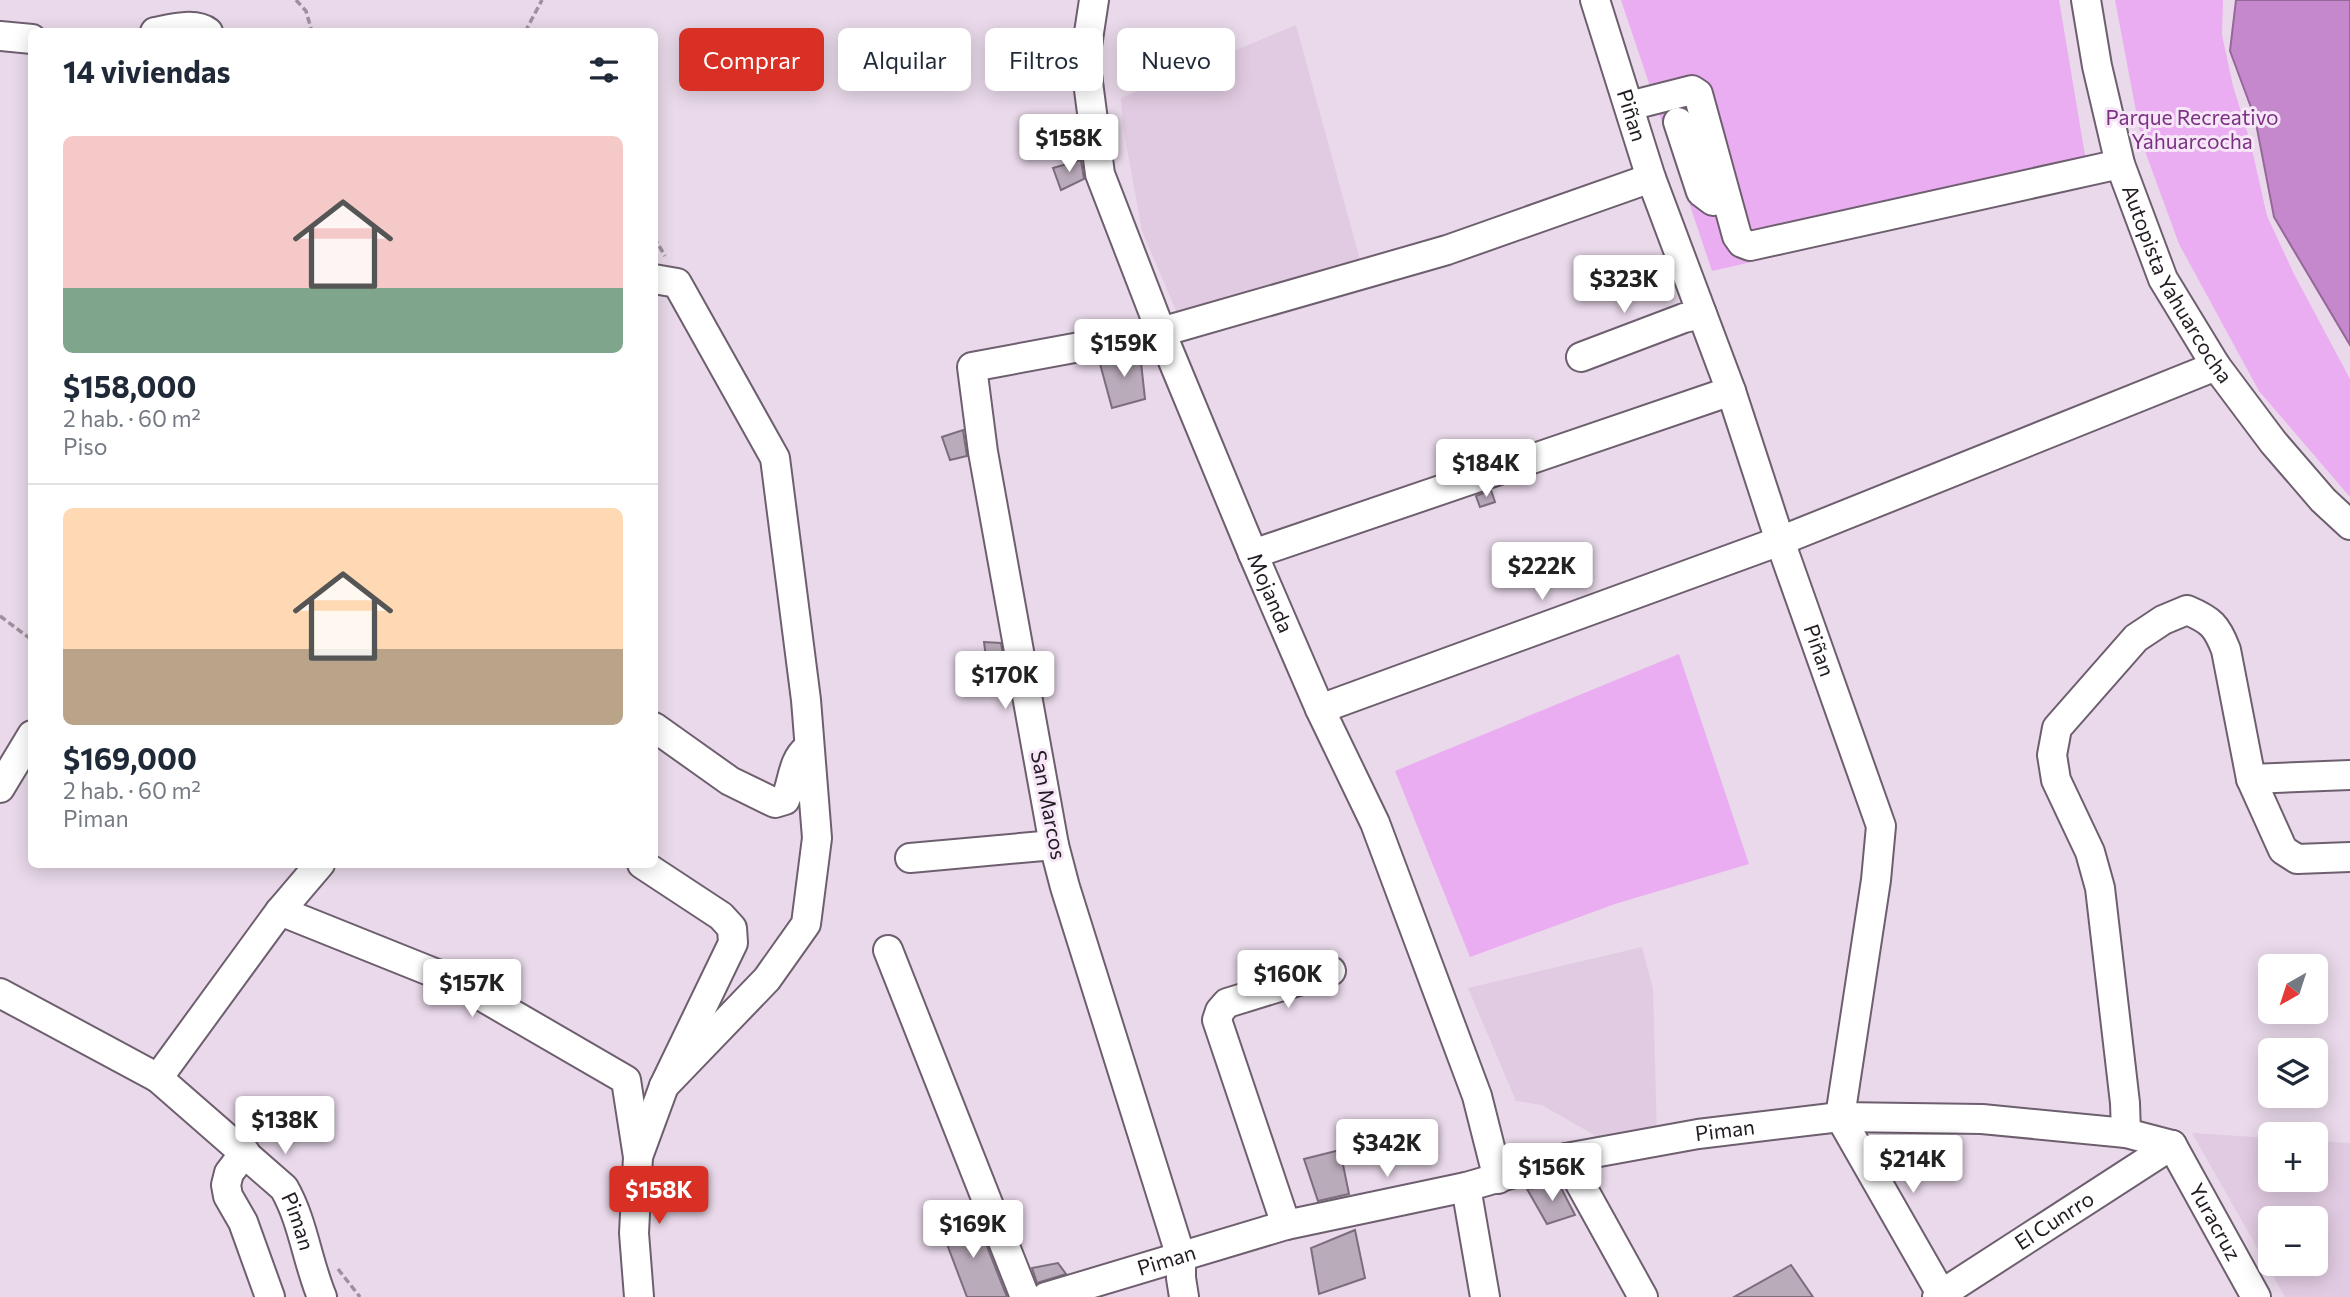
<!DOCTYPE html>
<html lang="es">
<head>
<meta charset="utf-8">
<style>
  :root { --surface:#fff; --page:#f2f2f3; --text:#1f2937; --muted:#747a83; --line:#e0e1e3; --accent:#d93025 }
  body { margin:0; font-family:Commissioner,sans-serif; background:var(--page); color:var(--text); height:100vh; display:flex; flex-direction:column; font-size:26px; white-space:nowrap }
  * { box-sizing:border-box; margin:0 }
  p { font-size:23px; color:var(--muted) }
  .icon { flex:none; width:38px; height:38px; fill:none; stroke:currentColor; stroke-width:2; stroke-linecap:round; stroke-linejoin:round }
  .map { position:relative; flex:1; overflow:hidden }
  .sheet { position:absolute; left:28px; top:28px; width:630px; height:840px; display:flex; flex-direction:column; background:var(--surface); border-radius:10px; box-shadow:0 4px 18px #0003 }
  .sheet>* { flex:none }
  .top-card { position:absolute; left:679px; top:28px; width:665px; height:63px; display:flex; gap:14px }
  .needle { width:46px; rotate:219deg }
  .buttons { position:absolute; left:2258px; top:954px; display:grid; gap:14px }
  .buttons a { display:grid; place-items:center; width:70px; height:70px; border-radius:10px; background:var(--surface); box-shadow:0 4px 18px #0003; font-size:35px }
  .price { position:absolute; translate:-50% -60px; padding:0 16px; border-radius:7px; background:#fff; color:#222; font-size:23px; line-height:46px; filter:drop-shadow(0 2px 4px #0008) }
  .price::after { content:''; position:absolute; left:50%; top:42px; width:21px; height:16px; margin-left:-10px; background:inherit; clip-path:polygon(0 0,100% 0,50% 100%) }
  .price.selected { background:var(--accent); color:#fff }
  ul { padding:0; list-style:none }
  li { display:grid; align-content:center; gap:14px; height:371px; padding:0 35px }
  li+li { border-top:2px solid var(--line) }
  li span { display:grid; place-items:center; height:217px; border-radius:10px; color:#555 }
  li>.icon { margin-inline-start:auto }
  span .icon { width:126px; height:126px; fill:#fffc; stroke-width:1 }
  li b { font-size:30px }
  h2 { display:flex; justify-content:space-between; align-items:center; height:84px; padding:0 35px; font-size:30px }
  .chip { padding:0 24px; border-radius:10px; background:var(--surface); box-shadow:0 4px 18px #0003; font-size:24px; line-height:63px }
  .chip.selected { background:var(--accent); color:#fff }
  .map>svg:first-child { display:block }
</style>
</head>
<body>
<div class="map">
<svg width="2350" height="1297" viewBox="0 0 2350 1297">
  <rect width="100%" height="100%" fill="#e9d9ea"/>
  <g fill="#e1cbe2" fill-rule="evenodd">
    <path d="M1296,25L1360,260L1181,322L1142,231L1123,127L1121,98Z"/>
    <path d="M1642,947L1653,989L1657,1138L1600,1150L1594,1135L1542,1105L1516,1101L1468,988Z"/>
    <path d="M2192,1133L2270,1138V1180H2315V1141L2350,1143V1297H2285ZM2270,1218H2315V1264H2270Z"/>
  </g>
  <g fill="#ebadf1">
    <path d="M1621,0H2059L2090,185L1712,271Z"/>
    <path d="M2115,0H2223L2222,35L2233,86L2250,141L2267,216L2294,274L2350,379V497L2259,391L2179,244L2142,143Z"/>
    <path d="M1679,654L1749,864L1615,904L1470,957L1395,771Z"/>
  </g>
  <path fill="#c688cc" stroke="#956899" stroke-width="2" d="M2236,0H2350V345L2274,217L2255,118L2230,51Z"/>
  <g fill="#baabbb" stroke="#7b6d7c" stroke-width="2">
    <path d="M1081,160L1084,179L1061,190L1053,168Z"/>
    <path d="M1140,353L1145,399L1112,408L1099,360Z"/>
    <path d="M963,430L967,456L950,460L942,437Z"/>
    <path d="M1491,490L1495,502L1480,507L1476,496Z"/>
    <path d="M984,642L1001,643L1007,677L989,681Z"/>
    <path d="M1340,1150L1349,1194L1318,1201L1304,1159Z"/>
    <path d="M1560,1186L1575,1215L1547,1224L1527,1189Z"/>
    <path d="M975,1216L1007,1297H967L942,1231Z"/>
    <path d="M1355,1230L1365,1278L1319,1294L1311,1248Z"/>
    <path d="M1058,1263L1066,1274L1037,1283L1032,1268Z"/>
    <path d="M1791,1265L1813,1297H1734Z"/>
  </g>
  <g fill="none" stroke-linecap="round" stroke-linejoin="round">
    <defs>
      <g id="minor">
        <path id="s1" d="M1094,0L1085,59L1100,174L1161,332L1253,554L1320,709L1375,823L1477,1096L1498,1179"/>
        <path id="s2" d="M1595,0L1651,178L1731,391L1780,541L1881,826L1876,880L1840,1117L1943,1297"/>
        <path id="s3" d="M2086,0L2097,66L2120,164L2163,279L2216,366L2273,442L2323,500L2350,525"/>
        <path d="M155,32C170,29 195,22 208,32"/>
        <path d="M0,36L32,39"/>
        <path d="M1629,106L1692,90L1698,94L1737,236L1742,243L1750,246L2120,164"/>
        <path d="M1678,122L1701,192L1713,201L1725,199"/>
        <path d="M654,279L677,283L775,458L806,700L817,838L806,924L767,979L664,1086"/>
        <path d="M1581,357L1684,318L1702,314"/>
        <path d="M1253,554L1731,391"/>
        <path d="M1320,709L1780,541L2216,366"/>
        <path d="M654,727L730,781L775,803L785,800C793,784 792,760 807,749"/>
        <path d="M2251,779L2350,775"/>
        <path d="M0,788L32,735"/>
        <path d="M910,858L1054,845"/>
        <path d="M280,911L457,982L626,1080L638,1157L634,1233L639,1297"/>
        <path d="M888,950L1025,1297"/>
        <path id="s4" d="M0,993L158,1078L284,1188C303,1221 307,1261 322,1297"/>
        <path d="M158,1078L280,911L320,864"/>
        <path d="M2126,1133L2125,1103L2100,888L2090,852L2056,780L2052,755L2057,728L2136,638L2163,620L2187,610C2211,620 2217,626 2226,650L2251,779L2283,850L2297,859L2350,857"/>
        <path id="s5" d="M2172,1145L2256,1297"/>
        <path d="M245,1152L229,1173L226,1185L228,1196L243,1222L270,1297"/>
        <path d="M639,1154L664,1086L733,943L732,928L721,916L642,864"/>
        <path d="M1566,1158L1643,1297"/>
        <path d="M1466,1187L1485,1297"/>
        <path d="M1286,1225L1217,1020L1220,1011L1227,1003L1331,971"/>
        <path id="s6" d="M1046,1297L1286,1225L1466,1187L1566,1158L1698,1134L1840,1117L1982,1119L2126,1133L2172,1145"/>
        <path d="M1184,1297L1181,1278V1257L1065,887L1054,845L983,452L972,367L1161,332L1447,250L1651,178"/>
        <path id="s7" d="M1937,1297L2172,1145"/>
      </g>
    </defs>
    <use href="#minor" stroke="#6d5f6e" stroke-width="32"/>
    <g stroke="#9d909d" stroke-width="3.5" stroke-dasharray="7 3.5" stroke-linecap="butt">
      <path d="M296,0L306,11L312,32"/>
      <path d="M525,32L542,0"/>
      <path d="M654,237L665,256"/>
      <path d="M0,616L32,640"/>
      <path d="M338,1269L360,1297"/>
    </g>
    <use href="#minor" stroke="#fff" stroke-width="28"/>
  </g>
  <g text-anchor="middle" stroke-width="6" stroke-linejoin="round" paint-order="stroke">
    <g font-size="21" fill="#221c22" stroke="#f7e6f8">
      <text dy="7" stroke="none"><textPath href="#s2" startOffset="121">Piñan</textPath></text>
      <text dy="7" stroke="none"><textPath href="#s3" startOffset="301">Autopista Yahuarcocha</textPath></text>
      <text dy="7" stroke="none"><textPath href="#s1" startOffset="628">Mojanda</textPath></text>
      <text dy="7" stroke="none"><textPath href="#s2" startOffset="688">Piñan</textPath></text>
      <text transform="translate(1048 805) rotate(79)" y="7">San Marcos</text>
      <text dy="7" stroke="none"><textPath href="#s6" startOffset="700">Piman</textPath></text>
      <text dy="7" stroke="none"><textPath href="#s7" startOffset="140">El Cunrro</textPath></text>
      <text dy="7" stroke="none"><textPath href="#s5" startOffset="88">Yuracruz</textPath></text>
      <text dy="7" stroke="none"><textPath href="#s4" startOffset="383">Piman</textPath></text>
      <text dy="7" stroke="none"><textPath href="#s6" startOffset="126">Piman</textPath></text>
    </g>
    <g font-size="21" fill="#7a3182" stroke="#f7e6f8">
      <text x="2192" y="125">Parque Recreativo<tspan x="2192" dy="24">Yahuarcocha</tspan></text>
    </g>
  </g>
</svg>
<div class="buttons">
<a><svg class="needle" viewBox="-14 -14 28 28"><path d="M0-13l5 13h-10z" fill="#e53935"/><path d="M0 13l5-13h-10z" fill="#747a83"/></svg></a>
<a><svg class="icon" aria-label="layers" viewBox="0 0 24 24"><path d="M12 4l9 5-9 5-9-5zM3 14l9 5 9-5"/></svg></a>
<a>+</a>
<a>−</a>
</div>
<b class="price" style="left:1069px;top:174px">$158K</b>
<b class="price" style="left:1624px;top:315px">$323K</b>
<b class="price" style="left:1124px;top:379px">$159K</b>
<b class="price" style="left:1486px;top:499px">$184K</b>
<b class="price" style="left:1542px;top:602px">$222K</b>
<b class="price" style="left:1005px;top:711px">$170K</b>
<b class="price" style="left:1288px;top:1010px">$160K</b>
<b class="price" style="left:472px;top:1019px">$157K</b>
<b class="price" style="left:285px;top:1156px">$138K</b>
<b class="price" style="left:1387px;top:1179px">$342K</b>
<b class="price" style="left:1913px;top:1195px">$214K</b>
<b class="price" style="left:1552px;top:1203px">$156K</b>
<b class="price selected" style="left:659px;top:1226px">$158K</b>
<b class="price" style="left:973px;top:1260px">$169K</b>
<div class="top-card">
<a class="chip selected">Comprar</a>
<a class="chip">Alquilar</a>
<a class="chip">Filtros</a>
<a class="chip">Nuevo</a>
</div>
<section class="sheet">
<h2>14 viviendas<svg class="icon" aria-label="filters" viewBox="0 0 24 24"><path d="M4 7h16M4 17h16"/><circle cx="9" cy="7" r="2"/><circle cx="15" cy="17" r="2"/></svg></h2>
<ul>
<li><span style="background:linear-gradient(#f6c9c9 70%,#7fa58c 0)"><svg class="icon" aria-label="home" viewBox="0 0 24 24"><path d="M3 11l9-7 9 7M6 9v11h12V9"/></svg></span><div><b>$158,000</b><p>2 hab. · 60 m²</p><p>Piso</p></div></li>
<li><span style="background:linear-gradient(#ffd9b3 65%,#b9a48a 0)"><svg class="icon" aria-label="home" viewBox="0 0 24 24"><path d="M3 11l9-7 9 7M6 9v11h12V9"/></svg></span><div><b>$169,000</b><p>2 hab. · 60 m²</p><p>Piman</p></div></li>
</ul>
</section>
</div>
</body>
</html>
